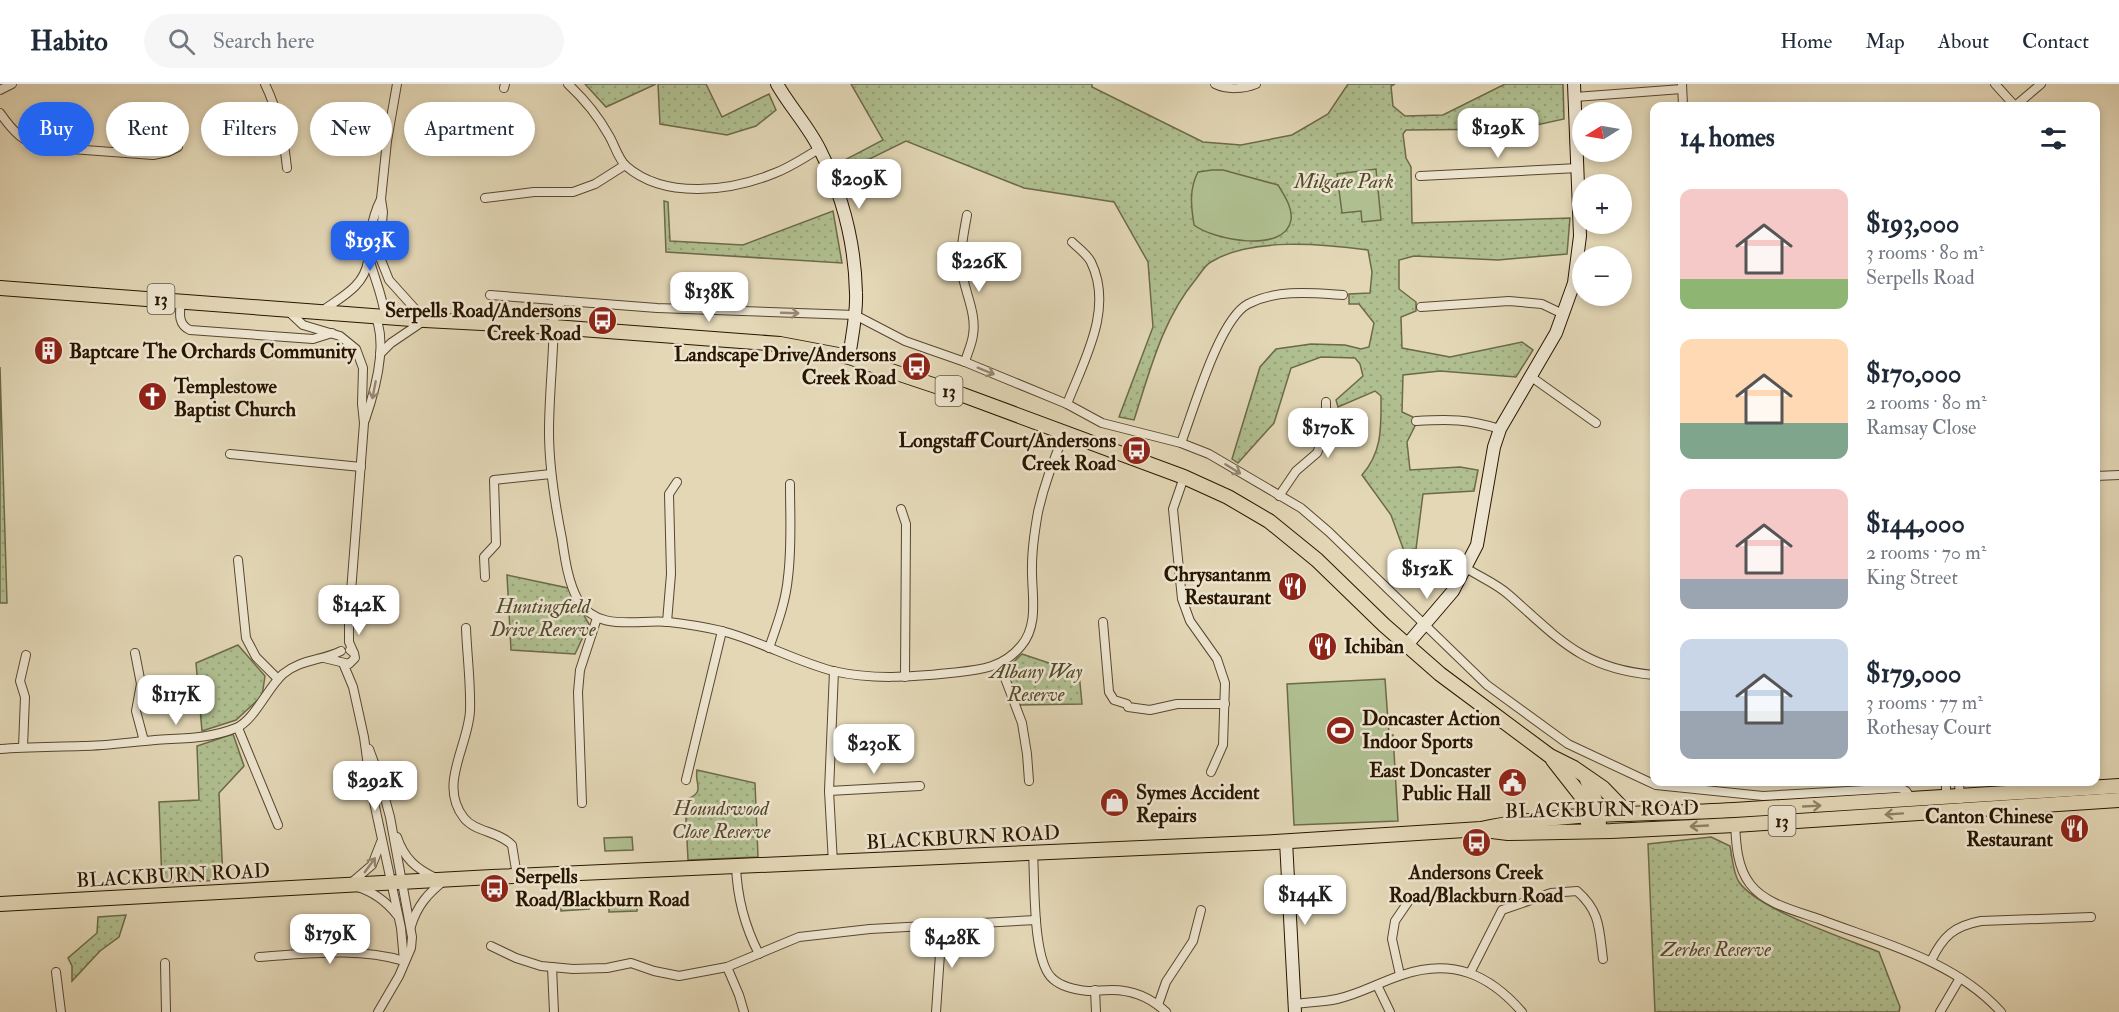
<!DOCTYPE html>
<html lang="en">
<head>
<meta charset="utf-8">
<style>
  :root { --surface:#fff; --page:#f6f6f7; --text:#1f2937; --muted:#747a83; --line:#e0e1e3; --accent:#2563eb }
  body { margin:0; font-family:"IM FELL Double Pica",serif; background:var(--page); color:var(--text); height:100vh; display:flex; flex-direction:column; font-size:22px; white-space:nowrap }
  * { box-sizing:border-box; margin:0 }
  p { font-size:20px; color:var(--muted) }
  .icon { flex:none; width:33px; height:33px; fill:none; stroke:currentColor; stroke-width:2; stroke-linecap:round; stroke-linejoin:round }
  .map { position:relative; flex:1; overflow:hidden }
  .side { position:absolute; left:1650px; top:18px; width:450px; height:684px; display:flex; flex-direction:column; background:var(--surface); border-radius:12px; box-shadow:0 3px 9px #0003 }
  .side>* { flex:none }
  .top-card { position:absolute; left:18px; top:18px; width:570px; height:54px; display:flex; gap:12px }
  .needle { width:39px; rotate:259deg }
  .buttons { position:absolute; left:1572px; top:18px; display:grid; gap:12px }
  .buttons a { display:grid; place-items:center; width:60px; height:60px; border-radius:50%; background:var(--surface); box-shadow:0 3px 9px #0003; font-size:30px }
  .price { position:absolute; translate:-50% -51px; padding:0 14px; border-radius:12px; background:#fff; color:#222; font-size:20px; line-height:39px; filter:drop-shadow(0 2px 3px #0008) }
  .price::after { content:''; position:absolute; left:50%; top:36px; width:18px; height:14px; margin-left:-9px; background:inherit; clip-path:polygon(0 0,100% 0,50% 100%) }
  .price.on { background:var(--accent); color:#fff }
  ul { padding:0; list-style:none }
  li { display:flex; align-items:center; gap:18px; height:150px; padding:0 30px }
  li span { display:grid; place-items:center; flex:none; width:168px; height:120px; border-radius:12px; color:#555 }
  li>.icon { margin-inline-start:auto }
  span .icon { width:72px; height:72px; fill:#fffc; stroke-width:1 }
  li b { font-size:26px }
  h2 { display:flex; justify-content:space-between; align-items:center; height:72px; padding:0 30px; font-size:26px }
  .tag { padding:0 21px; border-radius:27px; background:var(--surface); box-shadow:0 3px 9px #0003; font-size:21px; line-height:54px }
  .tag.on { background:var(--accent); color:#fff }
  header { display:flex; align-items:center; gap:36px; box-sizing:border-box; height:84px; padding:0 30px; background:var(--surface); border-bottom:2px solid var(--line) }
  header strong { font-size:28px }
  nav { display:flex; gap:33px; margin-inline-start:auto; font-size:21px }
  .search { width:420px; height:54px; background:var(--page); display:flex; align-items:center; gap:15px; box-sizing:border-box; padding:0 21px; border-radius:33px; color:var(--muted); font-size:22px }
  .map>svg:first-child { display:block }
</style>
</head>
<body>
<header>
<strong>Habito</strong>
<div class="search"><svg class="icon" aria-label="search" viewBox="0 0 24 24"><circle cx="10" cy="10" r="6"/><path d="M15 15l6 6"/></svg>Search here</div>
<nav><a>Home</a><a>Map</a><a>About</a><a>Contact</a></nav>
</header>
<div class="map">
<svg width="2119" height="928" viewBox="0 0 2119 928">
  <defs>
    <pattern id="grass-dots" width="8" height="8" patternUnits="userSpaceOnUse" patternTransform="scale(1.5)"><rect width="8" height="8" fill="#b0bf90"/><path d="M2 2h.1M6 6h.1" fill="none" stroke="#97a37a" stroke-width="1.8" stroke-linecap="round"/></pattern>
  </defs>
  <rect width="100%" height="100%" fill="#e3d7b6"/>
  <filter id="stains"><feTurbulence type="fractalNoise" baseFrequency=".00333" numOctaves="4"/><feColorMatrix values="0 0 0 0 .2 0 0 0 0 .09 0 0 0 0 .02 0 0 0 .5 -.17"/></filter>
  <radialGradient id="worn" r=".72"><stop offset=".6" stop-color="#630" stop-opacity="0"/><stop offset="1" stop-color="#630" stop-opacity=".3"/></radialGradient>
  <g fill="url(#grass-dots)" stroke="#6c6a48" stroke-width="1.5">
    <path d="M585,0H656L606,23Z"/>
    <path d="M658,0H706L722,33L769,10L776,26L756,42L727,51L660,40Z"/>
    <path d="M851,0H1092V3L1203,58L1241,61L1292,51L1328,30L1348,0H1395L1391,2L1393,22L1405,32L1443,31L1505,0H1563L1564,35L1518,45L1406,46L1403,50L1406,74L1411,83L1412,139L1570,134L1567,170L1498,176L1414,172L1399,176V205L1416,218V227L1401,233L1402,264L1450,273L1522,258L1533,266L1516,293L1440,287L1403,291L1402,328L1413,333L1415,342L1407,358L1410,386L1460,383L1478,386L1474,407L1423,410L1416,465L1404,467L1391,431L1362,391C1383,367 1381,342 1381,312L1375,307L1338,323L1336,316L1363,292L1360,280L1355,274L1321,273L1291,284L1274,339L1238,379L1232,375L1260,283L1276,265L1311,260L1345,261L1361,265L1369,263L1374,239L1359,220H1349V210L1370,209L1372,188L1368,166C1323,160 1251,153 1211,178C1205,181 1200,190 1196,195C1162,236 1150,287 1134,336L1119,333L1153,243L1148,178L1114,118L1024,104L906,57L843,88L839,79L883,56Z"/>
    <path d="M664,117L668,118L670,157L743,161L833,127L842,179L666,168Z"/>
    <path d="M0,283L7,519H0Z"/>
    <path d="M507,491L568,504L589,540L575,570L511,566Z"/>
    <path d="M238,561L265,592L262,612L236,636L202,647L196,579Z"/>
    <path d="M1022,570L1079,589L1082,620L1019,621L1005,586Z"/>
    <path d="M233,650L244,682L219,709L223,796L162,799L159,718L199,716L197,662Z"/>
    <path d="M697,686L755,699L758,773L688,776L685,716C707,708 694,701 697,686Z"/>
    <path d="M1711,753L1730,762C1732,772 1733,789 1739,798C1757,825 1846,855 1879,868L1900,923L1899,928H1655L1648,760Z"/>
    <path d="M126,831L119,853L100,867L72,897V882L68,874L97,849L98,833Z"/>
  </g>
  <g fill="#b0bf90" stroke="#6c6a48" stroke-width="1.5">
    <path d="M1376,85L1381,136L1362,138L1361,127L1342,129L1337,90Z"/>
    <path d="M1212,86H1223L1278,101C1284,111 1293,124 1291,136C1285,170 1213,156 1194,141C1191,122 1189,105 1198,88Z"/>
    <path d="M1385,595L1389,651H1393L1398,737L1294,741L1287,600Z"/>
    <path d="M632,753L633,766L605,767L604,754Z"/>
    <path d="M589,813V825L561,827V814Z"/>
    <path d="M637,814V827L609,828V815Z"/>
  </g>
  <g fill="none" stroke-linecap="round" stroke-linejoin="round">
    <defs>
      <g id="street">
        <path d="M265,0C278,27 284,54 287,84"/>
        <path d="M568,0C583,14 598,32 608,50C614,59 618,75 626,82C665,116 731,107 775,89C791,83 805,73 819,65"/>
        <path d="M1215,0C1227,6 1244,5 1256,0"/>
        <path d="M1682,0L1683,22"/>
        <path d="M1995,0L2015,22"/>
        <path d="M504,4L505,0"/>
        <path d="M0,6L12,0"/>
        <path d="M1575,13L1682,5"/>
        <path d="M2015,22L2041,0"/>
        <path d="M0,29C12,46 23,59 44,63L153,71L168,68L178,63"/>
        <path d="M1420,92L1578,84"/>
        <path d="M485,114L534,108H573L595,100L625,81"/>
        <path d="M381,115C372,133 366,161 371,181C376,198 383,214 385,232"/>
        <path d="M490,211L657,224L855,231L905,257L965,278L1067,320L1102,339L1181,359L1209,370L1301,424L1329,448L1487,601L1568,660L1647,697L1656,701L1763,712L1900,704L1906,707L1912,716"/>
        <path d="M181,217C180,228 177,240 190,246L313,255L332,249"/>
        <path d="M564,217L557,221L554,230C554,269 549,308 549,348C549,384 555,420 562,455C565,475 568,498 578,516C598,549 638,535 669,538C686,540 705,543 722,547C760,557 795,577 833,587C872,596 911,593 950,589C978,586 1002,585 1021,562C1040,540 1031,508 1032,482C1032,464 1035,445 1038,428C1044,401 1054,374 1065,349"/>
        <path d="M1421,223L1509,217L1542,220L1563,230"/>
        <path d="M286,225L303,241L340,252L356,265L363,284L362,320L364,339L349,534V558L353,567"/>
        <path d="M322,227C341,213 364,203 368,177"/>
        <path d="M380,270L391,259L425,236L389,196L379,171L383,128L381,115L387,57L397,0"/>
        <path d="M965,278C967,270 972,260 973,251C977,228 963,205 961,182C960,165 964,148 967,131"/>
        <path d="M1530,292L1596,339"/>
        <path d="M1067,320C1084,276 1114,225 1091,178C1087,170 1078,164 1072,158"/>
        <path d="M365,336C375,307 388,260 375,231"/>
        <path d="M1416,337C1450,335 1467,335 1500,345"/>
        <path d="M1181,359C1193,328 1219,235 1248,220C1277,205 1312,209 1343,211"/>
        <path d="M230,370L361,383"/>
        <path d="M2096,392L2119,391"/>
        <path d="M1184,393L1173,425L1182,515L1190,537L1217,575L1225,599L1223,661L1211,688"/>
        <path d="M1279,412L1296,387L1317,369L1326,346V318"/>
        <path d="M901,425L906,440L905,593"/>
        <path d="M238,476L246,554L256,573L278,595"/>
        <path d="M1466,484C1480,493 1497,500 1509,511C1559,555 1583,585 1654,591"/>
        <path d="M485,493L484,473L496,460L494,396L551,390"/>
        <path d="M667,538L671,490L669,410L677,398"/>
        <path d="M1103,538L1109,608L1114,616L1127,620L1128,623L1150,626L1177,620H1225"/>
        <path d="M466,544C467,571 471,600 470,627C468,663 438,701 464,734C475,748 498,747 512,761L517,792"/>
        <path d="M769,564C777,541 786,517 788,493C792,462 790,431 790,400"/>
        <path d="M135,569L141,600L136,627L144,657"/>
        <path d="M324,574L349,580L355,574L354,569L350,566"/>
        <path d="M343,579L353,603L364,653L371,704L401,844L404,877"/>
        <path d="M1000,581L1022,639L1027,670L1029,697"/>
        <path d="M238,644L278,741"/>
        <path d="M23,663L25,613L20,597L26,571"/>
        <path d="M0,665C27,663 55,663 82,662C106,662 131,658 155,656C184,654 208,655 236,644C254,637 268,603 283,590C301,575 321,577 341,567"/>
        <path d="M369,665L379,692L390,733L412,853L411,864L399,892L378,928"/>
        <path d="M686,696L722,547"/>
        <path d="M1959,698L1960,715"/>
        <path d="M829,707L920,702"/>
        <path d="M1946,715V698"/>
        <path d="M582,719L578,608L580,586L597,534"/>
        <path d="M1735,739C1736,760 1737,783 1750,800C1765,820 1796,827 1819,835C1882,859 1954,876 2001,928"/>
        <path d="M397,753C404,774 416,785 436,794"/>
        <path d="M1033,769C1035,797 1032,878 1053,895C1062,903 1077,906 1088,907C1096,907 1104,906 1112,906C1132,906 1151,914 1166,928"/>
        <path d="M833,779L829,707L834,587"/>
        <path d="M736,781C737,814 744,841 759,870"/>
        <path d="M351,799L372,781L381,758"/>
        <path d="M357,803C374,808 386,817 397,831"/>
        <path d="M411,842C417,822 428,809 445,796"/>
        <path d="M491,862L516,874L541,882L573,885L607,884L631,879L654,887L679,892L727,883L799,853L870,845L1036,836"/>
        <path d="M259,873C308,870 356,863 404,877"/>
        <path d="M1931,877C1943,852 1954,842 1981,837L2091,833"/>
        <path d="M165,879L166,928"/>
        <path d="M552,883L554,928"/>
        <path d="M727,883L739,911L744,928"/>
        <path d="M56,888L61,928"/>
        <path d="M1470,889L1502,826L1551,809L1577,807C1601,828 1599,846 1603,875"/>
        <path d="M1400,891L1392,855L1395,837L1408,818"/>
        <path d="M1377,901L1390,928"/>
        <path d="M1095,906L1096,928"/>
        <path d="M1295,920C1309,918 1323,918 1337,915C1360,910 1380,898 1402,891C1452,874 1489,890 1522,928"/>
        <path d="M1158,921L1166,898L1193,857L1201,826"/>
        <path d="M936,928L942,841"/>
        <path d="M1940,928L1960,894"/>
      </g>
      <g id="secondary">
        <path d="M777,0C790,23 809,43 820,66C842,110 855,160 856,209C857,230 852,252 849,273"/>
        <path d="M1406,562L1453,507L1477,461L1494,363L1500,345L1556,249L1574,199L1580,152L1574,0"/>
        <path d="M1286,757L1295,928"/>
      </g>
      <g id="primary">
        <path d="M0,204L425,236L554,243L780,260L849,273L963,311L1184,393L1228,413L1269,437L1317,476L1384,541L1440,590L1550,672L1574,684L1603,704L1628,730"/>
        <path d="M1553,676L1582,713L1588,739"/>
        <path d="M1586,693L1596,719L1599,739"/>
        <path d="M1492,747L1508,749L1611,747L1735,741L2119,716"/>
        <path d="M0,820L492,793L1275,758L1481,745C1564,727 1650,731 1734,726C1863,719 1991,709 2119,702"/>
      </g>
    </defs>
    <use href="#street" stroke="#58462e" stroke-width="10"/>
    <use href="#secondary" stroke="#291600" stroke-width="14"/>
    <use href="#primary" stroke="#291600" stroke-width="16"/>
    <use href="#street" stroke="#ede5d0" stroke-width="8"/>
    <use href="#secondary" stroke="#ede5d0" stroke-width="12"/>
    <use href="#primary" stroke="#e3d7b6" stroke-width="14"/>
  </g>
  <defs><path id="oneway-shaft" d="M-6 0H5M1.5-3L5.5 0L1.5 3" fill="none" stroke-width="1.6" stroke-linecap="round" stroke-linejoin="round" transform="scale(1.5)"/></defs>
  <g stroke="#958872">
    <use href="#oneway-shaft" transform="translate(790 229) rotate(2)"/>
    <use href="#oneway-shaft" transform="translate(986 287) rotate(22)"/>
    <use href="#oneway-shaft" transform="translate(374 306) rotate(101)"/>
    <use href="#oneway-shaft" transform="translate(1233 385) rotate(32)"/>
    <use href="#oneway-shaft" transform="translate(370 781) rotate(-54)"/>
  </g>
  <g stroke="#8f8064">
    <use href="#oneway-shaft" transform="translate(1812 722) rotate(-3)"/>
    <use href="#oneway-shaft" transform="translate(1894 730) rotate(176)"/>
    <use href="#oneway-shaft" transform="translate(1699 742) rotate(177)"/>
  </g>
  <defs>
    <symbol id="bus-disc" viewBox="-11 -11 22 22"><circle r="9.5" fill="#8f2418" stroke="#ede5d0"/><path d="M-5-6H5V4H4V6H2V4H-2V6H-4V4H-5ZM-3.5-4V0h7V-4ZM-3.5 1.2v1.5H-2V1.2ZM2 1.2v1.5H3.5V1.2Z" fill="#fff"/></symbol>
    <symbol id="building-disc" viewBox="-11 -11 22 22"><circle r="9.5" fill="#8f2418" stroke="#ede5d0"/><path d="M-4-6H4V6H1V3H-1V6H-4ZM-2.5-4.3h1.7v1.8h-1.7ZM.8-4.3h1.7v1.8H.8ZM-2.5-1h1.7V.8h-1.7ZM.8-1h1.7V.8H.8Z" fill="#fff"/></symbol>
    <symbol id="church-disc" viewBox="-11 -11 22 22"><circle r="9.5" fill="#8f2418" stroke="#ede5d0"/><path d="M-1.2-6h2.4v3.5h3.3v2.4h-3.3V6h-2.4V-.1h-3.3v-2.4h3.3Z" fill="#fff"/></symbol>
    <symbol id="restaurant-disc" viewBox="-11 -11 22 22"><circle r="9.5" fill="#8f2418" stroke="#ede5d0"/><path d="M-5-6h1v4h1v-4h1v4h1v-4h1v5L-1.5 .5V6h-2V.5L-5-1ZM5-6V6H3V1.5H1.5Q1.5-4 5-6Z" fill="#fff"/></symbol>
    <symbol id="stadium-disc" viewBox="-11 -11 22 22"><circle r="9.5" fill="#8f2418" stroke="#ede5d0"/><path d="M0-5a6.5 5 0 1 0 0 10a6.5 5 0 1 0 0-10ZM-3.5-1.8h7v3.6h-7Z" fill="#fff"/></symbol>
    <symbol id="civic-disc" viewBox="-11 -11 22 22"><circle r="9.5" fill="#8f2418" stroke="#ede5d0"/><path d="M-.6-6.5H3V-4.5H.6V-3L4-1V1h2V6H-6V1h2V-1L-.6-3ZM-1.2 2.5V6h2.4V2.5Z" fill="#fff"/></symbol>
    <symbol id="shop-disc" viewBox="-11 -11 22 22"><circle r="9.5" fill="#8f2418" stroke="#ede5d0"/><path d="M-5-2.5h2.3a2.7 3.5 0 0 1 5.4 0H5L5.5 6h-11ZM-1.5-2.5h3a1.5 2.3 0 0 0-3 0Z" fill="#fff"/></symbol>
  </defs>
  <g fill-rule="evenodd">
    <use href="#bus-disc" x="586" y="220" width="33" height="33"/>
    <use href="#building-disc" x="32" y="250" width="33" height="33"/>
    <use href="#bus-disc" x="900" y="266" width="33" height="33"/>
    <use href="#church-disc" x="136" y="296" width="33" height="33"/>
    <use href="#bus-disc" x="1120" y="350" width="33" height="33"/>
    <use href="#restaurant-disc" x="1276" y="486" width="33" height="33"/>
    <use href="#restaurant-disc" x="1306" y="546" width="33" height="33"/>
    <use href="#stadium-disc" x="1324" y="630" width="33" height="33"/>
    <use href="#civic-disc" x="1496" y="682" width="33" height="33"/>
    <use href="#shop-disc" x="1098" y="702" width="33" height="33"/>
    <use href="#restaurant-disc" x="2058" y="728" width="33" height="33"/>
    <use href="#bus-disc" x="1460" y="742" width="33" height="33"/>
    <use href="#bus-disc" x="478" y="788" width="33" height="33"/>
  </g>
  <g text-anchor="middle" stroke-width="5" stroke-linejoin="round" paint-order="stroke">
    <g fill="#ede5d0" stroke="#64543e" stroke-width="1.5">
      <rect x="147.5" y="200" width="27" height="30" rx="4.5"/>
      <rect x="935.5" y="292" width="27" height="30" rx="4.5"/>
      <rect x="1768.5" y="722" width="27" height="30" rx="4.5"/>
    </g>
    <g font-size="18" font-weight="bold" fill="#291600">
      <text x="161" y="221">13</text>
      <text x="949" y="313">13</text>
      <text x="1782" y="743">13</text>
    </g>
    <g font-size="20" font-style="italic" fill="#52492b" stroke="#ede5d0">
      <text x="1344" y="104">Milgate Park</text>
      <text x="543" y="529">Huntingfield<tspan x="543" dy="23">Drive Reserve</tspan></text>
      <text x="1036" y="594">Albany Way<tspan x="1036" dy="23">Reserve</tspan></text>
      <text x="721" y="731">Houndswood<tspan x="721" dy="23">Close Reserve</tspan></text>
      <text x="1716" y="872">Zerbes Reserve</text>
    </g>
    <g font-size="20" font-weight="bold" fill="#291600" stroke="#ede5d0" text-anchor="end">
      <text x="581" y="233">Serpells Road/Andersons<tspan x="581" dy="23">Creek Road</tspan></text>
      <text x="69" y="274" text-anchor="start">Baptcare The Orchards Community</text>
      <text x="896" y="277">Landscape Drive/Andersons<tspan x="896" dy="23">Creek Road</tspan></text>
      <text x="174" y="309" text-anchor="start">Templestowe<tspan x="174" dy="23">Baptist Church</tspan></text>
      <text x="1116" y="363">Longstaff Court/Andersons<tspan x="1116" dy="23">Creek Road</tspan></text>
      <text x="1271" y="497">Chrysantanm<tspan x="1271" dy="23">Restaurant</tspan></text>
      <text x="1344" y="569" text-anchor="start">Ichiban</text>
      <text x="1362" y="641" text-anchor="start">Doncaster Action<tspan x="1362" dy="23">Indoor Sports</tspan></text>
      <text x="1491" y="693">East Doncaster<tspan x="1491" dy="23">Public Hall</tspan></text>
      <text x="1136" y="715" text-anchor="start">Symes Accident<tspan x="1136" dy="23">Repairs</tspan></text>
      <text x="2053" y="739">Canton Chinese<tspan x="2053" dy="23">Restaurant</tspan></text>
      <text x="1476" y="795" text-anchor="middle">Andersons Creek<tspan x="1476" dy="23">Road/Blackburn Road</tspan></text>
      <text x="515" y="799" text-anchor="start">Serpells<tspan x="515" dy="23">Road/Blackburn Road</tspan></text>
    </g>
    <g font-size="20" fill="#291600" stroke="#ede5d0">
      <text transform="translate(1602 725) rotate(-1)" y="7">BLACKBURN ROAD</text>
      <text transform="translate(963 753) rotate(-3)" y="7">BLACKBURN ROAD</text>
      <text transform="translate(173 791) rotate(-3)" y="7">BLACKBURN ROAD</text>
    </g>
  </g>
  <rect width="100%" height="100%" filter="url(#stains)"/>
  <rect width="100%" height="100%" fill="url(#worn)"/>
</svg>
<div class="buttons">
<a><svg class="needle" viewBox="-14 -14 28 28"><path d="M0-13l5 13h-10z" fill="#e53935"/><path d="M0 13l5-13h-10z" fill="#747a83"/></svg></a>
<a>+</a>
<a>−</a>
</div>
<b class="price" style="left:1498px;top:75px">$129K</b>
<b class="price" style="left:859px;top:126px">$209K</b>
<b class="price on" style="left:370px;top:188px">$193K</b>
<b class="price" style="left:979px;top:209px">$226K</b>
<b class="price" style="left:709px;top:239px">$138K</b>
<b class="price" style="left:1328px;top:375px">$170K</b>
<b class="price" style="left:1427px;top:516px">$152K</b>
<b class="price" style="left:359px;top:552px">$142K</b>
<b class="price" style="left:176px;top:642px">$117K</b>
<b class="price" style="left:874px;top:691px">$230K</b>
<b class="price" style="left:375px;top:728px">$292K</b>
<b class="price" style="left:1305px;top:842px">$144K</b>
<b class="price" style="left:330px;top:881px">$179K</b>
<b class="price" style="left:952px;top:885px">$428K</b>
<div class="top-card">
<a class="tag on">Buy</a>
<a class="tag">Rent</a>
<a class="tag">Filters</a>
<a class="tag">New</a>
<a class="tag">Apartment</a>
</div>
<section class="side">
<h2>14 homes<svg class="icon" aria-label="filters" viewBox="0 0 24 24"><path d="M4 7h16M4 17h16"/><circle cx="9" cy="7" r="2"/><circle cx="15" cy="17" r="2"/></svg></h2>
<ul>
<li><span style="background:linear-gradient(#f6c9c9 75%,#8fb573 0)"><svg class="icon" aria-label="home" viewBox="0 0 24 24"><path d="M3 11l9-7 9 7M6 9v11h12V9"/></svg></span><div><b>$193,000</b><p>3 rooms · 80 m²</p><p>Serpells Road</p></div></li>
<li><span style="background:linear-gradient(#ffd9b3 70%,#7fa58c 0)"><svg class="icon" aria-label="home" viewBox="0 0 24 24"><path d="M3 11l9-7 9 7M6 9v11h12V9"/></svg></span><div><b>$170,000</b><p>2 rooms · 80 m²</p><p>Ramsay Close</p></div></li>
<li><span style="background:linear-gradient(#f6c9c9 75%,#9aa5b1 0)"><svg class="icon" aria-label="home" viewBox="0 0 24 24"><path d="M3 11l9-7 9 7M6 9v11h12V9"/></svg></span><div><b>$144,000</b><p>2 rooms · 70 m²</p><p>King Street</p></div></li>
<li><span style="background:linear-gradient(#c9d6e8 60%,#9aa5b1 0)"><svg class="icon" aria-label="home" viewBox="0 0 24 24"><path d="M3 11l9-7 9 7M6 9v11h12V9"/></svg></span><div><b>$179,000</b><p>3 rooms · 77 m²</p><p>Rothesay Court</p></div></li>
</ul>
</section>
</div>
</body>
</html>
